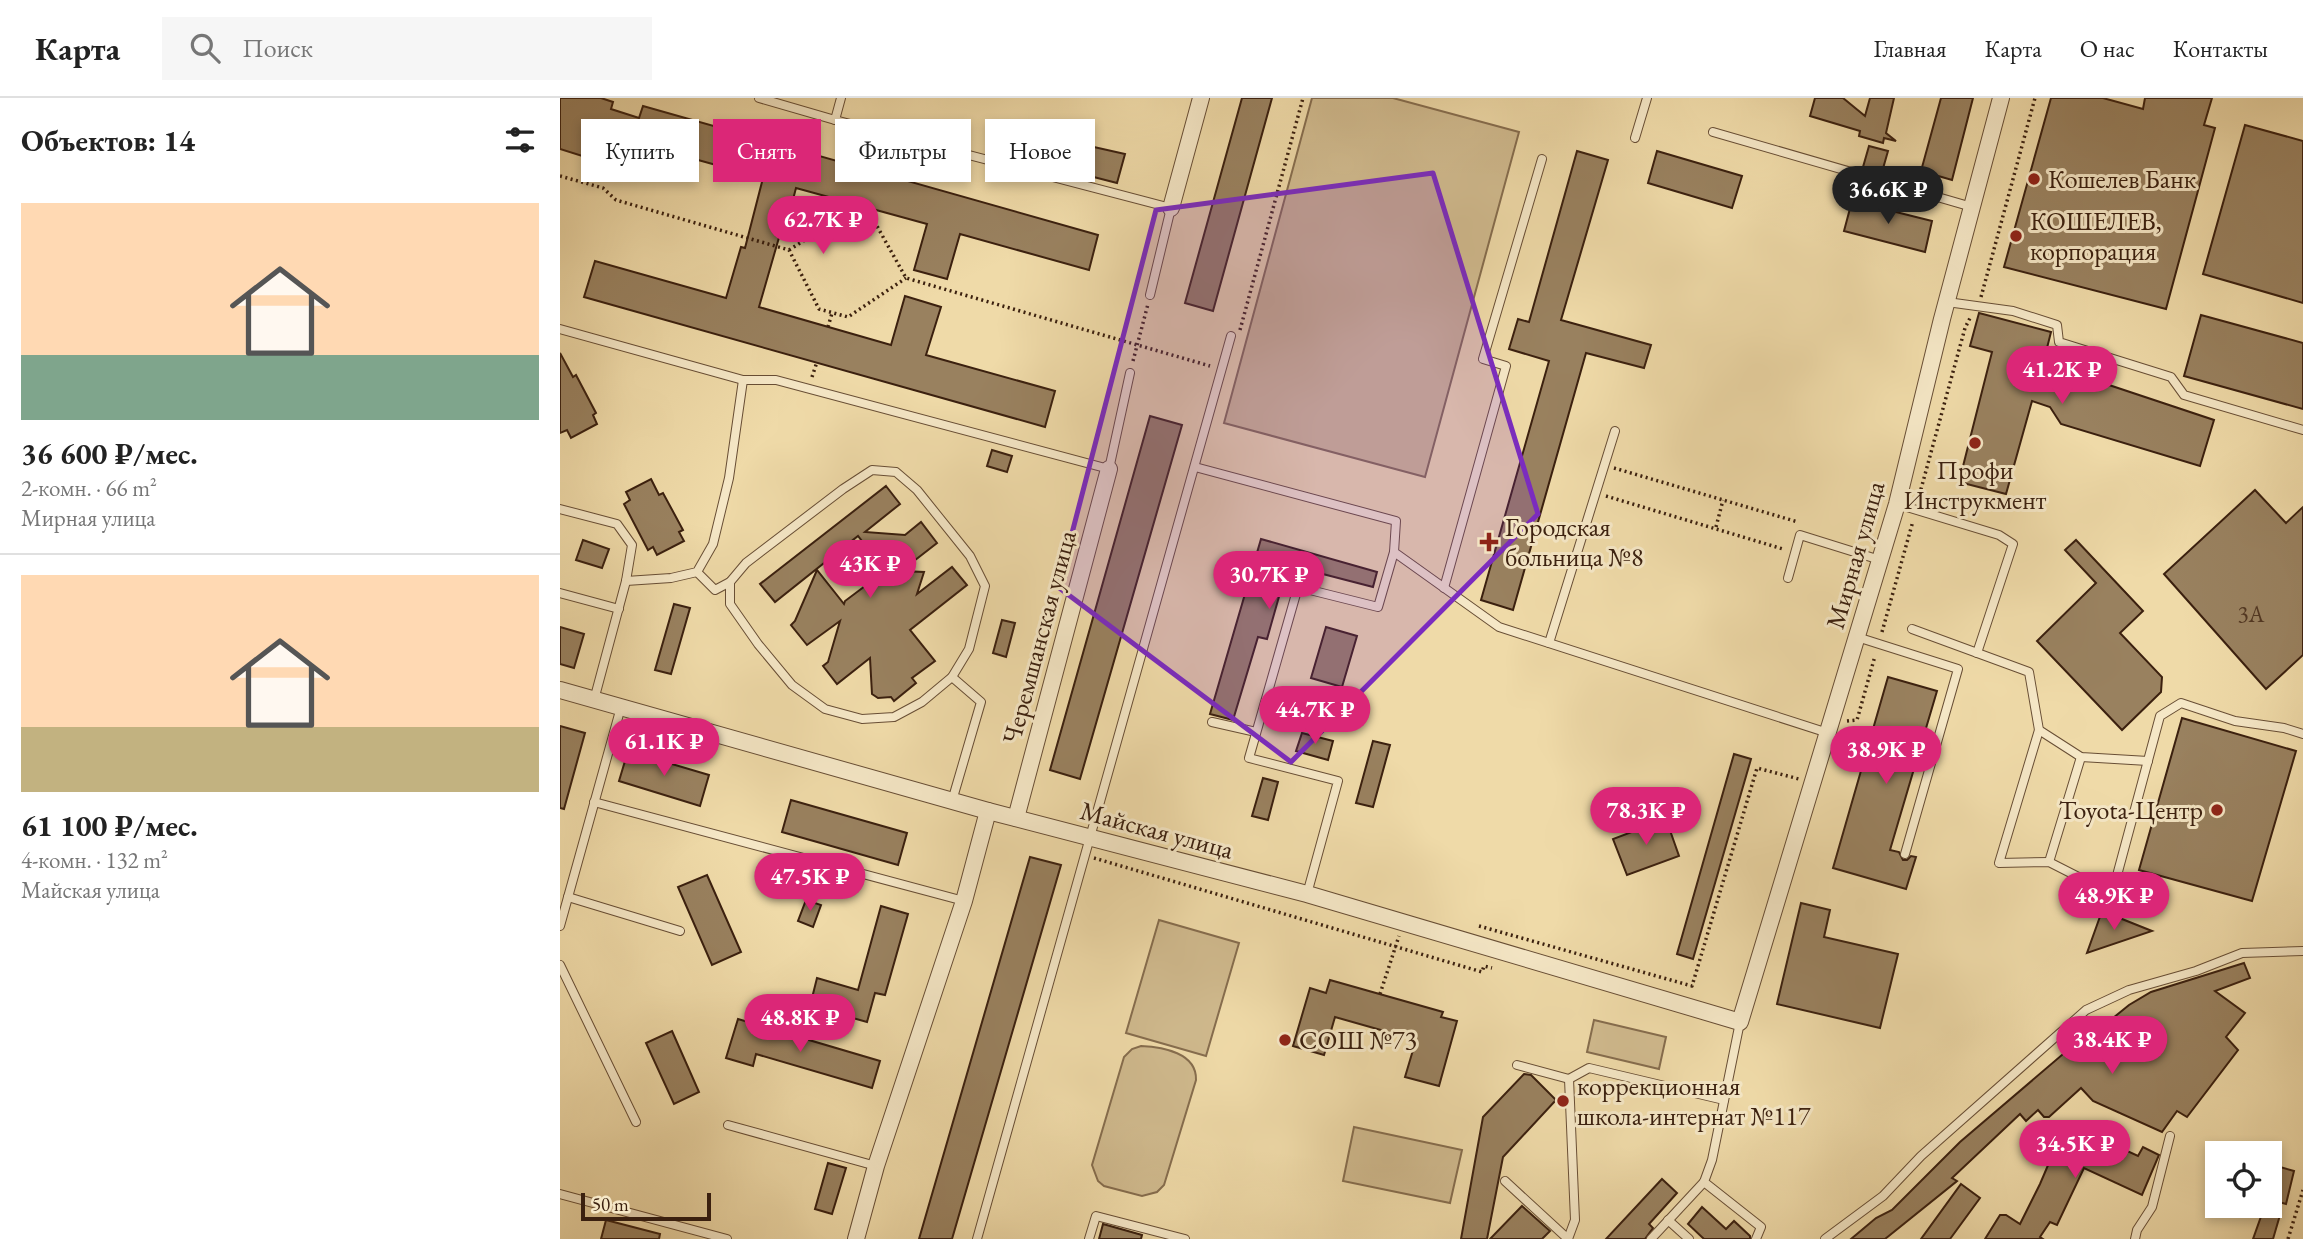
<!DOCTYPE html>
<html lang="ru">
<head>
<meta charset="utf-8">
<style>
  :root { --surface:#fff; --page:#f6f6f6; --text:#222; --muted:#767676; --line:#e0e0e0; --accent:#db2777 }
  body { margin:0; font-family:"EB Garamond",serif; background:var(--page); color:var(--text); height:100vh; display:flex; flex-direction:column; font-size:26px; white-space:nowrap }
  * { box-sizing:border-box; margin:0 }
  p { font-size:23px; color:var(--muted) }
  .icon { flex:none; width:38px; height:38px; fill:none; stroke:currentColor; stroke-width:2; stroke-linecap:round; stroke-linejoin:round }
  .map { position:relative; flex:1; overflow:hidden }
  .drawer { display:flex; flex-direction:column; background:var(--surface); width:560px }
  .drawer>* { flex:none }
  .guide { position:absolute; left:21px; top:21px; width:665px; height:63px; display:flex; gap:14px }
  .fabs { position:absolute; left:1645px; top:1043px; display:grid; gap:14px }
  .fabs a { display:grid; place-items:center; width:77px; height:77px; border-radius:0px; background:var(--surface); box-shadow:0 4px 10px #0003; font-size:35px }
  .scale { position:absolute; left:21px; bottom:18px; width:130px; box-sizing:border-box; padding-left:7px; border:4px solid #3b200f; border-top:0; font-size:19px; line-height:24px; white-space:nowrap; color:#3b200f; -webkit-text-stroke:5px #f5e7c6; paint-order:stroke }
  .price { position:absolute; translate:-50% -60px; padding:0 16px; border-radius:24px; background:var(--accent); color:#fff; font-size:23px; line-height:46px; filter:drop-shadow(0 2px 4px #0008) }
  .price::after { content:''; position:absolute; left:50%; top:42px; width:21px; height:16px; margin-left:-10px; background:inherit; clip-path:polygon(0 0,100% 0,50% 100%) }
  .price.active { background:#222; color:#fff }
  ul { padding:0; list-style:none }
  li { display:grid; align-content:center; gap:14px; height:371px; padding:0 21px }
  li+li { border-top:2px solid var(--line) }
  li span { display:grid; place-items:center; height:217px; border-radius:0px; color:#555 }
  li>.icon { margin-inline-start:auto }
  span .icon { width:126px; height:126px; fill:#fffc; stroke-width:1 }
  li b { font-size:30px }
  h2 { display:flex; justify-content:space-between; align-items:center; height:84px; padding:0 21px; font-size:30px }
  .tag { padding:0 24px; border-radius:0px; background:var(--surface); box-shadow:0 4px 10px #0003; font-size:24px; line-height:63px }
  .tag.active { background:var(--accent); color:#fff }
  header { display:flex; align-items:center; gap:42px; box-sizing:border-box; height:98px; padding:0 35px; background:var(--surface); border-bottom:2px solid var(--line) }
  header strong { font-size:33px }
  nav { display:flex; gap:38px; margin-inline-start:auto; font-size:24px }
  .search { width:490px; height:63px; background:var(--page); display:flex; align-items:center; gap:18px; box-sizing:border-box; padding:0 24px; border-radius:0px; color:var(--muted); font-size:26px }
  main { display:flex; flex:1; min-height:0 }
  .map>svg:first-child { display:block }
</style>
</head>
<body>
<header>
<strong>Карта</strong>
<div class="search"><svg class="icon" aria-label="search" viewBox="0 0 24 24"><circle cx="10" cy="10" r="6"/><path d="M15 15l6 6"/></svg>Поиск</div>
<nav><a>Главная</a><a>Карта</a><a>О нас</a><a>Контакты</a></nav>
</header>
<main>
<section class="drawer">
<h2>Объектов: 14<svg class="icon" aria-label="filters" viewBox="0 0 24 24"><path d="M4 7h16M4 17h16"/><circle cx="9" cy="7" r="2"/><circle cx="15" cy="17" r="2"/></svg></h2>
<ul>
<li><span style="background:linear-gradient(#ffd9b3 70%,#7fa58c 0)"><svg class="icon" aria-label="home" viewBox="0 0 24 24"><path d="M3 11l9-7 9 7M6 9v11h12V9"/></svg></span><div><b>36 600 ₽/мес.</b><p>2-комн. · 66 m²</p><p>Мирная улица</p></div></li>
<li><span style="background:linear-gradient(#ffd9b3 70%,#c2b280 0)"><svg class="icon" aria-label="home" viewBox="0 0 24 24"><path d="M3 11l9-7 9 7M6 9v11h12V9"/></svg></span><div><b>61 100 ₽/мес.</b><p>4-комн. · 132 m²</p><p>Майская улица</p></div></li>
</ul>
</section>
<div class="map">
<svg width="1743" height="1141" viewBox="0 0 1743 1141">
  <rect width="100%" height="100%" fill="#efdaa8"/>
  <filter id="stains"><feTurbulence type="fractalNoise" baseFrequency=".00286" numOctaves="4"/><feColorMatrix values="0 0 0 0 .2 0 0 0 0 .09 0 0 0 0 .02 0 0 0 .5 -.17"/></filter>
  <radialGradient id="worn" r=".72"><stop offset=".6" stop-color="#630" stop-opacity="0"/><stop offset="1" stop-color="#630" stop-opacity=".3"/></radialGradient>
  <g fill="#d0ba8e" stroke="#866d4e" stroke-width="2">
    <path d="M752,0H833L959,34L865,379L664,325Z"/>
    <path d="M599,822L679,845L646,958L566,935Z"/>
    <path d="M1034,922L1106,939L1099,971L1027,954Z"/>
    <path d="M581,948C603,949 637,955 636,982L604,1087L597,1094L582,1098L544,1088L538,1083L532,1067L564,959L572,951Z"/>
    <path d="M794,1029L902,1052L890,1105L783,1083Z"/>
  </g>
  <g fill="#99815f" stroke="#3b200f" stroke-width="2">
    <path d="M0,0H41L53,4L51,11L79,20L83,8L538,137L529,172L400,136L387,181L354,172L367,126L236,90L224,136H220L199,209L331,247L345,198L381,209L366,257L495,293L485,329L24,199L35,163L166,200L181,149L185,150L203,80L66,42L65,44L42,37L35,62L0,51Z"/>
    <path d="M682,0H712L653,213L625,205Z"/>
    <path d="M1255,0H1283L1305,18L1310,0H1334L1326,35L1336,43L1324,40L1323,45L1299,38L1300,33L1250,18Z"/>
    <path d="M1381,0H1413L1392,82L1361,73Z"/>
    <path d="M1491,0H1543L1583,11L1585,0H1652L1644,27L1655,30L1606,211L1444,169Z"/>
    <path d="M1685,27L1743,43V205L1643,176Z"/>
    <path d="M525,47L565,56L557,85L518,75Z"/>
    <path d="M1309,48L1328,53L1322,74L1303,69Z"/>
    <path d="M1017,53L1048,62L1001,222L1091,247L1084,270L1026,255L953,512L921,502L989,263L949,251L958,221L969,224Z"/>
    <path d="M1097,53L1182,78L1172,110L1088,85Z"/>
    <path d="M1292,103L1372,123L1365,154L1284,133Z"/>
    <path d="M1419,215L1491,234L1486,254L1542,270L1540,284L1654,322L1640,368L1501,326L1490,309L1472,303L1446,396L1399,384L1432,254L1410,248Z"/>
    <path d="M1641,217L1743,245V311L1624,278Z"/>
    <path d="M0,255L13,279L16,277L36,315L33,317L37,326L11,340L7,332L0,335Z"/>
    <path d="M590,318L622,327L520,681L490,672Z"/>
    <path d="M432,352L452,358L447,374L427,368Z"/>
    <path d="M91,381L99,397L103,395L123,432L119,434L124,443L97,457L93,449L88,452L64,406L70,402L66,394Z"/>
    <path d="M326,388L340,406L305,434L345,437L361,424L377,445L341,473L364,474L357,496L392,469L407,487L350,532L375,563L352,580L356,585L334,603L331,599L318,600L312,596L310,560L277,586L263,568L268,564L280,523L247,547L231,527L235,523L257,472L284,506L285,503L325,473L298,438L215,504L200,486Z"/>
    <path d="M1695,392L1726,425L1743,409V557L1706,591L1604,476Z"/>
    <path d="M701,441L817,474L813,489L728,467L707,541L698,539L673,622L650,616Z"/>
    <path d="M23,442L49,451L42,470L16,462Z"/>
    <path d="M1516,442L1583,513L1560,535L1602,579L1601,594L1562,632L1477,543L1536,485L1505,452Z"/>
    <path d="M114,506L130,510L111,576L95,572Z"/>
    <path d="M442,522L455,525L446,559L433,555Z"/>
    <path d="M0,529L24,536L14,570L0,566Z"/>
    <path d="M766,529L797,538L782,589L751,580Z"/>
    <path d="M1328,579L1377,593L1330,752L1339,754L1343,762H1347L1351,758L1356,759L1346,791L1273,770Z"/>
    <path d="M1622,620L1736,653L1692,803L1579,772Z"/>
    <path d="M0,628L25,635L4,711L0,710Z"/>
    <path d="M742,635L773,643L768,662L736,653Z"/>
    <path d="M813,643L830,647L813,709L796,705Z"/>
    <path d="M68,653L149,677L140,708L59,683Z"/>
    <path d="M1174,656L1191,661L1133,861L1117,856Z"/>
    <path d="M703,680L718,684L708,722L692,718Z"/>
    <path d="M231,702L347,735L338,767L222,734Z"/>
    <path d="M1106,721L1119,758L1067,777L1053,741Z"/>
    <path d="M470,759L501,767L392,1141H359Z"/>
    <path d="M147,777L181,854L152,867L118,789Z"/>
    <path d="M246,802L261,807L253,829L238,823Z"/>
    <path d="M1241,805L1270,812L1264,839L1338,856L1320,930L1217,906Z"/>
    <path d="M321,808L348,816L325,897L315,895L307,924L250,908L257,880L298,892Z"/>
    <path d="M1542,813L1592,833L1527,855Z"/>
    <path d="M1684,865L1690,880L1655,893L1685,915L1666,939L1678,952L1627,1019L1617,1013L1602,1034L1533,1003L1521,990L1489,1019H1484L1478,1012L1466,1023L1460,1016L1392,1080L1397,1083L1325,1141H1291L1316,1120L1332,1112L1400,1044L1523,939L1526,942L1569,907L1591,894Z"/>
    <path d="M770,882L883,914L881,919L897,923L879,988L845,979L856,942L775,919L764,957L733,948L750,890L766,895Z"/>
    <path d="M178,921L320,963L312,990L196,956L193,968L166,960Z"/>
    <path d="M112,933L139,994L114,1006L86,945Z"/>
    <path d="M964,976L971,977L996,1002L943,1059L927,1141H901L923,1019Z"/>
    <path d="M1506,1025L1578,1058L1583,1049L1599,1057L1582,1097L1524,1070L1497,1127L1490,1124L1480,1139L1483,1141H1425L1440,1117H1446L1460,1126L1480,1086Z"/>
    <path d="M268,1065L286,1070L272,1116L255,1111Z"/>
    <path d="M1720,1069L1734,1073L1726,1106L1712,1102Z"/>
    <path d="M1102,1081L1117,1095L1089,1126L1093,1130L1085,1141H1046Z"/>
    <path d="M1401,1086L1420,1100L1390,1141H1361Z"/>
    <path d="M962,1108L990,1133L982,1141H930Z"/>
    <path d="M1142,1109L1166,1131L1174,1123L1190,1138V1141H1144L1128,1126Z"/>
    <path d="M1703,1113L1720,1117L1713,1141H1693Z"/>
    <path d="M46,1122L100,1136L99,1141H41Z"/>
    <path d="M543,1126L582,1137L581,1141H539Z"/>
  </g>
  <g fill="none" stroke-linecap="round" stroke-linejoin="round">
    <defs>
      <g id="lane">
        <path d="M199,0L275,22L611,110L590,197"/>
        <path d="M275,22L281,0"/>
        <path d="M1153,34L1412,109"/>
        <path d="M1075,40L1087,0"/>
        <path d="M1387,204L1453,213L1497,227L1499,244L1611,279L1624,297L1743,332"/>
        <path d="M0,231L183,282H216L549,371L570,275"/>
        <path d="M635,369L836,423L834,454L939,529L1268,635"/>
        <path d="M312,372L336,374L357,392L410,458L425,488L409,551L392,579L362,604L334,619L302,621L265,611L232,587L198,546L170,506V484L186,465L283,391Z"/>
        <path d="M1337,406L1439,437L1453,446L1417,555"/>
        <path d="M0,411L57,426L72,447L66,483L34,602"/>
        <path d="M137,474L155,492L170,484"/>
        <path d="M1228,480L1240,437L1320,462"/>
        <path d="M66,483L111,480L137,474L153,446L169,380L183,282"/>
        <path d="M884,490L946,268L923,261L982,61"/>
        <path d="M0,495L59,511"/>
        <path d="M1352,531L1469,574L1479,632L1521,659L1588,663"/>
        <path d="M1297,539L1398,571L1345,756"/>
        <path d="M989,545L1055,333"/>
        <path d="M652,624L696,634"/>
        <path d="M1479,632L1439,765L1489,764L1552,796L1600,618L1621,605L1675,623L1724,630L1743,636"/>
        <path d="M392,703L421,604L392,579"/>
        <path d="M34,704L404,803"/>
        <path d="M1489,764L1521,659"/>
        <path d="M747,796L778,683L689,660L738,489L818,509L834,454"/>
        <path d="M8,799L120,833"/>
        <path d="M0,828L61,609"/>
        <path d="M0,867L76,1024"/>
        <path d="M1180,924L1152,1062L1144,1084L1201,1129L1196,1141"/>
        <path d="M957,967L1009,981"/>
        <path d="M168,1027L316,1068"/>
        <path d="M945,1083L1008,1141"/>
        <path d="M0,1096L167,1141"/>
        <path d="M1108,1122L1129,1141"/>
        <path d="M417,1141L671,238"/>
        <path d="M529,1141L536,1118L625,1141"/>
        <path d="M1008,1141L1015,1122L1009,981L1029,970L1164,1002"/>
        <path d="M1091,1141L1144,1084"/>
        <path d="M1265,1141L1323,1098L1361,1058L1526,912L1569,892L1636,873L1682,855L1743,853"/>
        <path d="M1575,1141L1577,1132L1592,1109L1610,1038"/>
      </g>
      <g id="street">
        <path d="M611,110L641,0"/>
        <path d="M0,592L428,713L747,796L1180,924L1337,406L1382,221L1441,0"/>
        <path d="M456,720L549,371"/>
        <path d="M296,1141L316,1068L404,803L428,713"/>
      </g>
    </defs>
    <use href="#lane" stroke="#684e35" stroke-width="10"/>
    <use href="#street" stroke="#684e35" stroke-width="18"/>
    <g stroke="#3b200f" stroke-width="3.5" stroke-dasharray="2 3.5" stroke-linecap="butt">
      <path d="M315,73L324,45"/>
      <path d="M0,78L43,90L56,102L229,152L259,211L288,219L346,180"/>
      <path d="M302,117L304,109"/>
      <path d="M229,152L289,114L313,121L346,180L650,268"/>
      <path d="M1421,199L1475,0"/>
      <path d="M268,229L272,215"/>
      <path d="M680,232L743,0"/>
      <path d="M573,263L588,206"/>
      <path d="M252,279L257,264"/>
      <path d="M1054,370L1238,424"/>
      <path d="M1046,398L1223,451"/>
      <path d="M1358,402L1405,230L1411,218"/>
      <path d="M1156,429L1163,402"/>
      <path d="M1322,534L1353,423"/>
      <path d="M1287,623L1297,622L1315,558"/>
      <path d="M534,760L922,874L924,868L932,870"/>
      <path d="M919,828L1132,888L1197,670L1239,681"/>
      <path d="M820,896L839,838"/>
      <path d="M1728,1141L1743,1092"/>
    </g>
    <use href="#lane" stroke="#f5e7c6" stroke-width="8"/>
    <use href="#street" stroke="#f5e7c6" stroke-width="16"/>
  </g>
  <path fill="#7b2cbf" fill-opacity="0.2" stroke="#7b2cbf" stroke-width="5" stroke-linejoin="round" d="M873,75L978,416L731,664L498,489L596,112Z"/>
  <g fill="#8f2418" stroke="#f5e7c6" stroke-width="2.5">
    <circle cx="1474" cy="81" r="7"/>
    <circle cx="1456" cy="138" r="7"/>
    <circle cx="1415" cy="345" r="7"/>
    <path d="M925.5 433.5h7v7h7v7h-7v7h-7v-7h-7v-7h7z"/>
    <circle cx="1657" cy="712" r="7"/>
    <circle cx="725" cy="942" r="7"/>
    <circle cx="1003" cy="1003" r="7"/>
  </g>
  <g text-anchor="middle" stroke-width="6" stroke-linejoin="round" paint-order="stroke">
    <g font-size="23" fill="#523823">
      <text x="1691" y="524">3А</text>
    </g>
    <g font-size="26" fill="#3b200f" stroke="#f5e7c6" text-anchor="start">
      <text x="1488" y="90">Кошелев Банк</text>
      <text x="1470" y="132">КОШЕЛЕВ,<tspan x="1470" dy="30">корпорация</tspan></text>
      <text x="1415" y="381" text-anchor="middle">Профи<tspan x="1415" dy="30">Инструкмент</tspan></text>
      <text x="945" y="438">Городская<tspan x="945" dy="30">больница №8</tspan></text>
      <text x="1643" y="721" text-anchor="end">Toyota-Центр</text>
      <text x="739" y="951">СОШ №73</text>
      <text x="1017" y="997">коррекционная<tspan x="1017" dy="30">школа-интернат №117</tspan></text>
    </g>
    <g font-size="26" fill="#3b200f" stroke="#f5e7c6">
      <text transform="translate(1295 457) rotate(-74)" y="9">Мирная улица</text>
      <text transform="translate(479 539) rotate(-75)" y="9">Черемшанская улица</text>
      <text transform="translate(597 732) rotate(15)" y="9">Майская улица</text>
    </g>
  </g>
  <rect width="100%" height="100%" filter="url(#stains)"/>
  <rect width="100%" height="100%" fill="url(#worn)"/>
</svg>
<div class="fabs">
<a><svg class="icon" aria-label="locate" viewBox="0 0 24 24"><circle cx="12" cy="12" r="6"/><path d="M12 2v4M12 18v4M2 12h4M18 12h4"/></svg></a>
</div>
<div class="scale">50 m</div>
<b class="price active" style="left:1328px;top:128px">36.6K ₽</b>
<b class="price" style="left:263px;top:158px">62.7K ₽</b>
<b class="price" style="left:1502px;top:308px">41.2K ₽</b>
<b class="price" style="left:310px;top:502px">43K ₽</b>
<b class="price" style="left:709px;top:513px">30.7K ₽</b>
<b class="price" style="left:755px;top:648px">44.7K ₽</b>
<b class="price" style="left:104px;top:680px">61.1K ₽</b>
<b class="price" style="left:1326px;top:688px">38.9K ₽</b>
<b class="price" style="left:1086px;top:749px">78.3K ₽</b>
<b class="price" style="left:250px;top:815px">47.5K ₽</b>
<b class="price" style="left:1554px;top:834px">48.9K ₽</b>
<b class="price" style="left:240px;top:956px">48.8K ₽</b>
<b class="price" style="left:1552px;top:978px">38.4K ₽</b>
<b class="price" style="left:1515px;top:1082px">34.5K ₽</b>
<div class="guide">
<a class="tag">Купить</a>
<a class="tag active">Снять</a>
<a class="tag">Фильтры</a>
<a class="tag">Новое</a>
</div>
</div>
</main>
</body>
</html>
